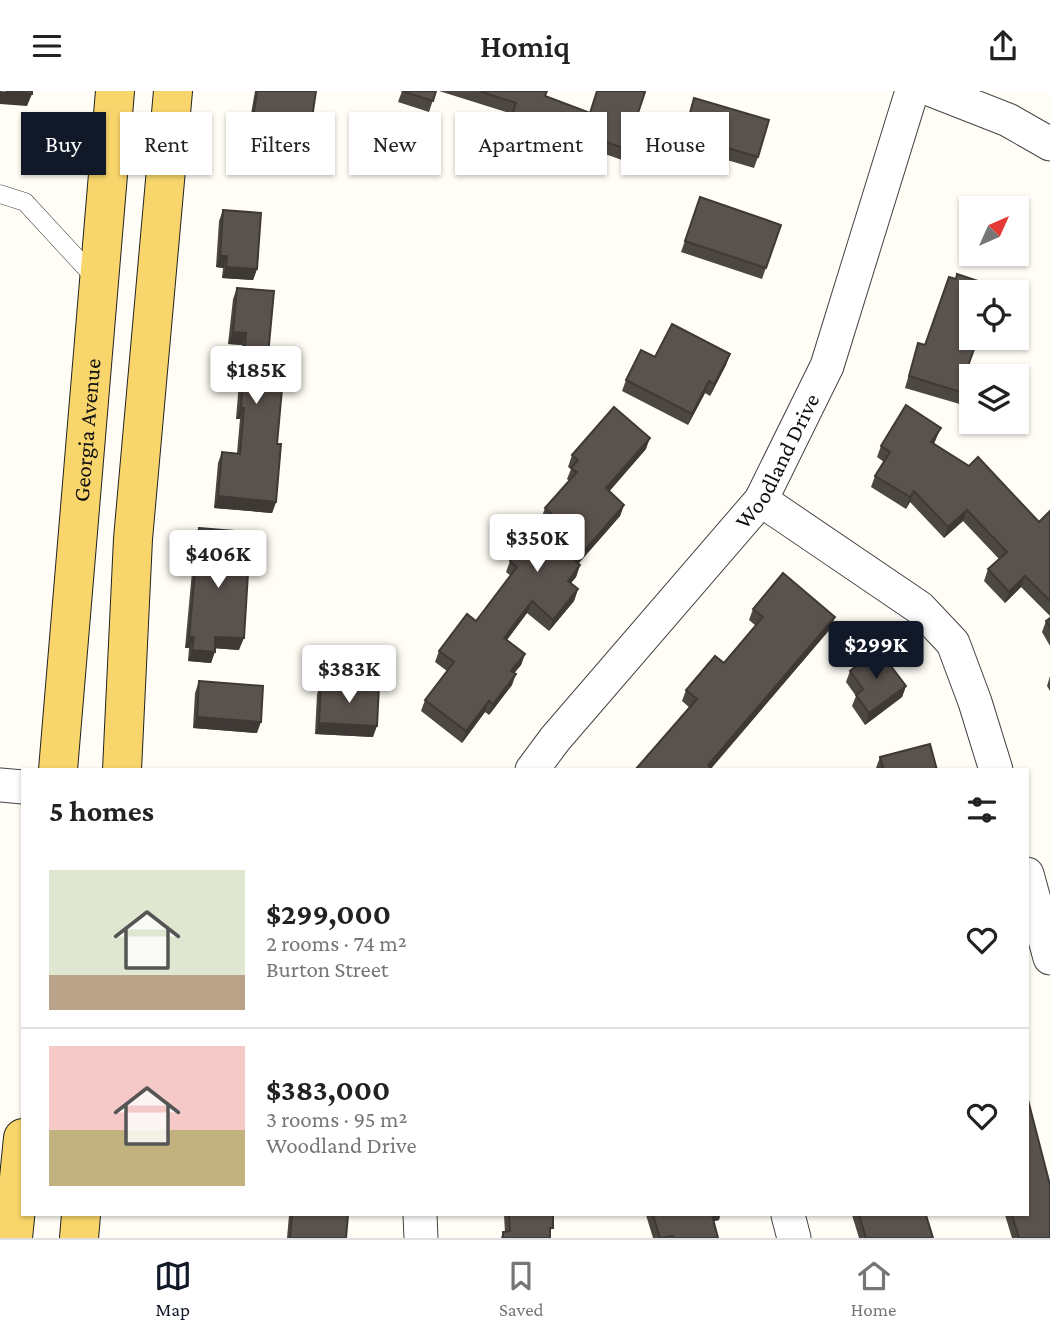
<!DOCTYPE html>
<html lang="en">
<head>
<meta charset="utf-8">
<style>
  :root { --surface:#fff; --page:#f6f6f6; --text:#222; --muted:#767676; --line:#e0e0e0; --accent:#111827 }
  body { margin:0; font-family:"Crimson Pro",serif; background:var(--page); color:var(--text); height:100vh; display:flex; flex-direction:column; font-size:26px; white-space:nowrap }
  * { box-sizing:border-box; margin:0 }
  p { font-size:23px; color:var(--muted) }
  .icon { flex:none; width:38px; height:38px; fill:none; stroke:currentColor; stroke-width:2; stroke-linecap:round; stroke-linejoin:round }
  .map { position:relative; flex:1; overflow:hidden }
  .panel { position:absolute; left:21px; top:677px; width:1008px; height:448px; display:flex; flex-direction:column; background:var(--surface); border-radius:0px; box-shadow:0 2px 5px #0004 }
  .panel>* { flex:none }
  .hud { position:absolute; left:21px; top:21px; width:1008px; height:63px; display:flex; gap:14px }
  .needle { width:46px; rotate:45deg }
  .controls { position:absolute; left:959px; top:105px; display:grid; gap:14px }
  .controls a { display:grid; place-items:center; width:70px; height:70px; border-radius:0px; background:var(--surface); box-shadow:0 2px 5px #0004; font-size:35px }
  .price { position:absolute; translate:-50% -60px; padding:0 16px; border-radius:7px; background:#fff; color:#222; font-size:23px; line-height:46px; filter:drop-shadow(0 2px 4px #0008) }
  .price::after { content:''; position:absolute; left:50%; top:42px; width:21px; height:16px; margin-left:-10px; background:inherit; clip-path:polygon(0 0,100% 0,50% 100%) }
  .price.active { background:var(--accent); color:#fff }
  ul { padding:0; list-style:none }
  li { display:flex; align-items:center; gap:21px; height:175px; padding:0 28px }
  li+li { border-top:2px solid var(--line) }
  li span { display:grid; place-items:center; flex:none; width:196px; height:140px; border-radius:0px; color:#555 }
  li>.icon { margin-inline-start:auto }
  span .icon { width:84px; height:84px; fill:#fffc; stroke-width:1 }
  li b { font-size:30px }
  h2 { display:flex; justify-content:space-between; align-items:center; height:84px; padding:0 28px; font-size:30px }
  .chip { padding:0 24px; border-radius:0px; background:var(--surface); box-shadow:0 2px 5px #0004; font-size:24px; line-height:63px }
  .chip.active { background:var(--accent); color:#fff }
  header { display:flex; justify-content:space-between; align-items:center; height:91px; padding:0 28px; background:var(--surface); font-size:32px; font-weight:600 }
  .dock { display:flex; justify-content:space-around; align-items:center; height:98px; border-top:2px solid var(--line); background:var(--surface); font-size:19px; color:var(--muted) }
  .dock a { display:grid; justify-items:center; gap:4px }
  .dock .active { color:var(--accent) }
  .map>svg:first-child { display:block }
</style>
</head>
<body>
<header><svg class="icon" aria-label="menu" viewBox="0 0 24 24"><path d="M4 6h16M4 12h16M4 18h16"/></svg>Homiq<svg class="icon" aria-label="share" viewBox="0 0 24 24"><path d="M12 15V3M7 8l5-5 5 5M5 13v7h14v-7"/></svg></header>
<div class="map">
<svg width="1050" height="1147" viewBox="0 0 1050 1147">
  <rect width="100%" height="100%" fill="#fffdf5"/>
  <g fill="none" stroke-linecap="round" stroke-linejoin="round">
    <defs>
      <path id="service" d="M0,103L25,111L96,188"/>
      <g id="minor">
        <path d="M934,0L1008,29L1050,53"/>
        <path d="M761,409L920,517L953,552L975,611L996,679"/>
        <path id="s1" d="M532,679L555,648L761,409L827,275L912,0"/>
        <path d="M0,694L23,696"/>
        <path d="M1027,783L1050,867"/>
        <path d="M420,1124L421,1147"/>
        <path d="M788,1124L794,1147"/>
      </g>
      <g id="primary">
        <path id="s2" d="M58,679L115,0"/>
        <path d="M122,679L133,448L173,0"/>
        <path d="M13,1147L23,1047"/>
        <path d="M79,1147L81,1124"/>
      </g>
    </defs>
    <use href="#service" stroke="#444" stroke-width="19"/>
    <use href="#minor" stroke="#444" stroke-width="35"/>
    <use href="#primary" stroke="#222" stroke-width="40"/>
    <use href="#service" stroke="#fff" stroke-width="18"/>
    <use href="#minor" stroke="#fff" stroke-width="33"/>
    <use href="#primary" stroke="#f9d66b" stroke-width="38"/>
  </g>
  <g fill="#4d4742">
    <path d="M255,0H316L312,27L308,39L290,36L285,63L281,74L232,67L236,44L240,33L249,34Z"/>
    <path d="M402,0H436L429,21L398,11Z"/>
    <path d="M439,0H547L545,5L590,22L645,1L622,69L534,38L533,43L508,35L512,23Z"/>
    <path d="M694,7L758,66L754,77L680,55Z"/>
    <path d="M700,106L781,134L762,188L681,161Z"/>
    <path d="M223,119L257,178L253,189L222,187L223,177L216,176L219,130Z"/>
    <path d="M971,123L1012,169H967L968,133Z"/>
    <path d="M237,197L267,275L277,353L276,411L272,422L214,417L218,372L222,361L237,362L240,328H236L242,254L228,253L233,208Z"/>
    <path d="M918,252L925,254L968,275L967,303L963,314L905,297Z"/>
    <path d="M730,263L726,274L710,305L705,302L688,334L622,300L626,289L655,266Z"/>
    <path d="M936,348L934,353L1039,431L1050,420V525L1021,496L1005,512L984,490L988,478L999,468L963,430L944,447L910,411L906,418L871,396L875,385L884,371L877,366L881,355Z"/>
    <path d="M646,358L609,400L624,414L620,425L578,473L580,474L576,486L571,492L578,498L574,510L549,540L527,522L507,549L525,563L521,574L514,582L512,594L489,624L485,621L462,652L421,620L425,609L447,580L435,571L439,560L476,530L511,485L506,481L510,470L544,431L541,428L545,417L569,390L567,388L571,378L568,376L572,364Z"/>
    <path d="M199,437L232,464L239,559L215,557L211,572L188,570L189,557H185L195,448Z"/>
    <path d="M753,518L831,537L711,677L635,679L690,617L682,610L686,599L724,572L756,535L749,529Z"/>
    <path d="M1050,527V555L1042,541L1046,530Z"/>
    <path d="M850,580L906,595L902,606L865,634L852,615L856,605L846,591Z"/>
    <path d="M1050,585V600L1047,595Z"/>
    <path d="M199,590L257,642L193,637L195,602Z"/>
    <path d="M321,592L373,646L315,643L317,603Z"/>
    <path d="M880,666L937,679H877L876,677Z"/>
    <path d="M289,1124H348L346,1147H287Z"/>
    <path d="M504,1124H553L550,1147H501L503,1141H505Z"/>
    <path d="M646,1124H720L719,1129L713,1130L718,1147H653Z"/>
    <path d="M852,1124H926L933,1147H859Z"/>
    <path d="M1005,1124H1027L1050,1147H1012Z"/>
  </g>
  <g fill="#3f3936">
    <path d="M0,0L32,3L27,15L0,13Z"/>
    <path d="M971,157V163H1015L1012,169H967Z"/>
    <path d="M220,165H227L223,177L216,176Z"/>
    <path d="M226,176L257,178L253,189L222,187Z"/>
    <path d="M233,241L246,242L242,254L228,253Z"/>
    <path d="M730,263L726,274L710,305L714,293Z"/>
    <path d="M709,290L705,302L688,334L692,323Z"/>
    <path d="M241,317H244L240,328H236Z"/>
    <path d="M941,337L936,348L927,363L931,351Z"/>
    <path d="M650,347L646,358L602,409L606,397Z"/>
    <path d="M914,400L910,411L906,418L910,406Z"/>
    <path d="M218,405L276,411L272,422L214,417Z"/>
    <path d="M624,414L620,425L571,481L575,470Z"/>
    <path d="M967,419L963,430L944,447L948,436Z"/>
    <path d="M580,474L576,486L564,501L568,490Z"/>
    <path d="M1025,485L1021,496L1005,512L1009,501Z"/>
    <path d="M578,498L574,510L549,540L553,529Z"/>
    <path d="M532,510L527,522L500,558L504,547Z"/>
    <path d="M835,526L831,537L710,679L708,674Z"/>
    <path d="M189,546H194L189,557H185Z"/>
    <path d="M215,546L244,547L239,559L211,557Z"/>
    <path d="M192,559L215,561L211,572L188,570Z"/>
    <path d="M525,563L521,574L507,591L511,580Z"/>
    <path d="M516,583L512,594L489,624L493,613Z"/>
    <path d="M906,595L902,606L865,634L869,622Z"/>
    <path d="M489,610L485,621L462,652L466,640Z"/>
    <path d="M197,626L261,631L257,642L193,637Z"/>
    <path d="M319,632L377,635L373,646L315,643Z"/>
    <path d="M710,1124H720L719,1129L707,1132Z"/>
  </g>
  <g fill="#5a524d" stroke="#3f3936" stroke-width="2">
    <path d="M5,0H32V3Z"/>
    <path d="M257,0H316L312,27L291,24L285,63L236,55L240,33L252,35Z"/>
    <path d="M402,0H436L433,10Z"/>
    <path d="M479,0H547L545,5L590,22L597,0H641L645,1L626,58L538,27L537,32L512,24L516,12Z"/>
    <path d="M694,7L769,29L758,66L684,44Z"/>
    <path d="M700,106L781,134L766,177L685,150Z"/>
    <path d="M223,119L261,122L257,178L226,176L227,165H220Z"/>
    <path d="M957,183L996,196L994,201H971V247H978L968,275L975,277L973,285H971V290L967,303L909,285L918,252L925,254L949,186L956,188Z"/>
    <path d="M237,197L274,200L267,275L284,276L277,353H281L276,411L218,405L222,361L240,363L244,317H241L246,242L233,241Z"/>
    <path d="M672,233L730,263L714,293L709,290L692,323L626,289L641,259L655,266Z"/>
    <path d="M906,314L941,337L931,351L969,375L978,366L1039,431L1050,420V510L1025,485L1009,501L988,478L1007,461L967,419L948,436L914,400L910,406L875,385L890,361L881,355Z"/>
    <path d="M614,316L650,347L606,397L624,414L575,470L580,474L568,490L578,498L553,529L532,510L504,547L525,563L511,580L516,583L493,613L489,610L466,640L425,609L454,571L439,560L467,523L476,530L517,476L510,470L551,422L545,417L577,381L571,377L578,369L572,364Z"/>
    <path d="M199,437L234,440L232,464L249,466L244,547L215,546V561L192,559L194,546H189Z"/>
    <path d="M783,482L835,526L708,674L713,679H635L697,608L686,599L715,565L724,572L763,526L753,518Z"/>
    <path d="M1050,527V537L1046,530Z"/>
    <path d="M878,558L906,595L869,622L856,604L863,598L850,580Z"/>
    <path d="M199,590L263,595L261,631L197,626Z"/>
    <path d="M321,592L379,595L377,635L319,632Z"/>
    <path d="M930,653L937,679H884L880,666Z"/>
    <path d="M1027,1005L1050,1094V1147H1019L1012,1124H1027Z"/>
    <path d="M292,1124H348L346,1147H290Z"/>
    <path d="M509,1124H553V1137H550V1147H503V1141L510,1140Z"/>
    <path d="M653,1124H712L718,1147H673V1145L660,1147Z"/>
    <path d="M859,1124H926L933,1147H866Z"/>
  </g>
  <g text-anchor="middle" stroke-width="7" stroke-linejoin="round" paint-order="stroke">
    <g font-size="23" fill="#111" stroke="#fff">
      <text dy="8" stroke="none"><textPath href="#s2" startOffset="341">Georgia Avenue</textPath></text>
      <text dy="8" stroke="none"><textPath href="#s1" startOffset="396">Woodland Drive</textPath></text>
    </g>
  </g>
</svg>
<div class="controls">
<a><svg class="needle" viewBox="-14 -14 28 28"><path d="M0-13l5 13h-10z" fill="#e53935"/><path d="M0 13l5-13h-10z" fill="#767676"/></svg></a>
<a><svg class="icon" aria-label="locate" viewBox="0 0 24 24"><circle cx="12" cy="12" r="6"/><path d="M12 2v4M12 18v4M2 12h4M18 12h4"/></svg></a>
<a><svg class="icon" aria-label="layers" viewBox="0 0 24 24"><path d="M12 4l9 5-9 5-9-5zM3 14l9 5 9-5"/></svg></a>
</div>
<b class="price" style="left:256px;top:315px">$185K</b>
<b class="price" style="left:537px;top:483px">$350K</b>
<b class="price" style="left:218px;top:499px">$406K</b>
<b class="price active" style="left:876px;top:590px">$299K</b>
<b class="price" style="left:349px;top:614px">$383K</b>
<div class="hud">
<a class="chip active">Buy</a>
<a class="chip">Rent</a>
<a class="chip">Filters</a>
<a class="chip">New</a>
<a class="chip">Apartment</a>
<a class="chip">House</a>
</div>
<section class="panel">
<h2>5 homes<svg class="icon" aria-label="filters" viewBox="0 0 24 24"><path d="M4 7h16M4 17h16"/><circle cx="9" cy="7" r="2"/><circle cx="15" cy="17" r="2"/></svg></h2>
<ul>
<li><span style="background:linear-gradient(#dfe7d0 75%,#b9a48a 0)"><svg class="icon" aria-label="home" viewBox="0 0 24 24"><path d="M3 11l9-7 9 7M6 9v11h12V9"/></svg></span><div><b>$299,000</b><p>2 rooms · 74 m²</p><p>Burton Street</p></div><svg class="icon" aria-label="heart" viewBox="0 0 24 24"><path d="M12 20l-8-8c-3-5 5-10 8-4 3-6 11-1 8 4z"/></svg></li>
<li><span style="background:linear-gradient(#f6c9c9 60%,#c2b280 0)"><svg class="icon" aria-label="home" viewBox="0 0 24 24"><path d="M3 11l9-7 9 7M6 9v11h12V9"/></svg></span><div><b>$383,000</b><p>3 rooms · 95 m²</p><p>Woodland Drive</p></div><svg class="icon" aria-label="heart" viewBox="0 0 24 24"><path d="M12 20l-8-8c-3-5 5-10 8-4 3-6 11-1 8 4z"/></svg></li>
</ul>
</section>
</div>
<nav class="dock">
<a class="active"><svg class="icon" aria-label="map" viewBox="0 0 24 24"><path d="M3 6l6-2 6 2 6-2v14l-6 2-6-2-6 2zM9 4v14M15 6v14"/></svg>Map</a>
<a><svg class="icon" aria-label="saved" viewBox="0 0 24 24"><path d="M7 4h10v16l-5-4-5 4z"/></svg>Saved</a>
<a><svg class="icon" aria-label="home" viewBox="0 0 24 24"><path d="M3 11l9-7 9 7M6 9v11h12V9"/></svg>Home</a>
</nav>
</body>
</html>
